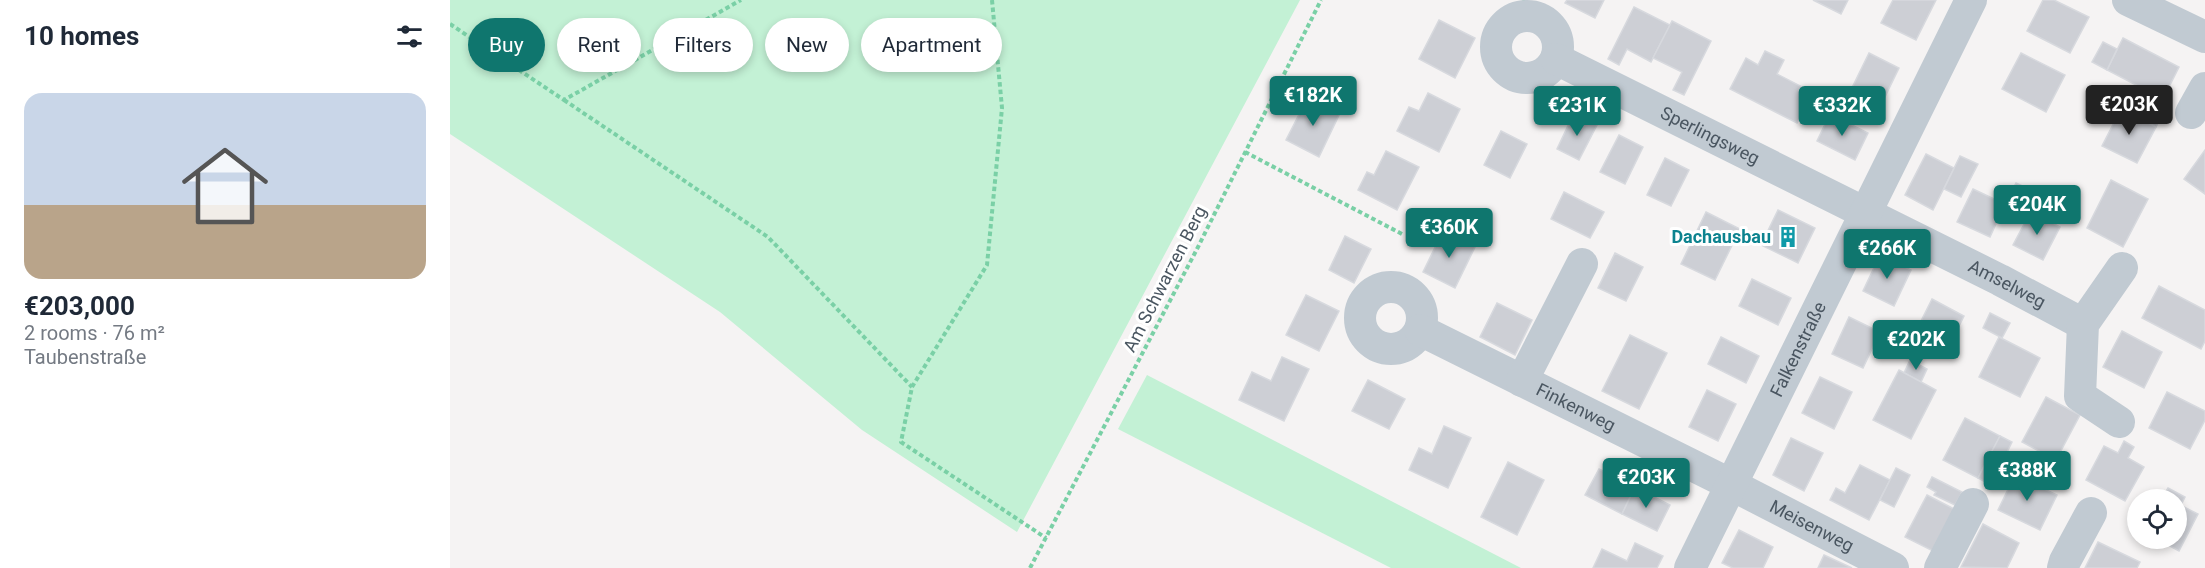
<!DOCTYPE html>
<html lang="en">
<head>
<meta charset="utf-8">
<style>
  :root { --surface:#fff; --page:#f2f2f3; --text:#1f2937; --muted:#747a83; --accent:#0f766e }
  body { margin:0; font-family:Roboto,sans-serif; background:var(--page); color:var(--text); height:100vh; display:flex; flex-direction:column; font-size:22px; white-space:nowrap }
  * { box-sizing:border-box; margin:0 }
  p { font-size:20px; color:var(--muted) }
  .icon { flex:none; width:33px; height:33px; fill:none; stroke:currentColor; stroke-width:2; stroke-linecap:round; stroke-linejoin:round }
  .map { position:relative; flex:1; overflow:hidden }
  .sheet { display:flex; flex-direction:column; background:var(--surface); width:450px }
  .sheet>* { flex:none }
  .guide { position:absolute; left:18px; top:18px; width:570px; height:54px; display:flex; gap:12px }
  .tools { position:absolute; left:1677px; top:489px; display:grid; gap:12px }
  .tools a { display:grid; place-items:center; width:60px; height:60px; border-radius:50%; background:var(--surface); box-shadow:0 3px 9px #0003; font-size:30px }
  .price { position:absolute; translate:-50% -51px; padding:0 14px; border-radius:6px; background:var(--accent); color:#fff; font-size:20px; line-height:39px; filter:drop-shadow(0 2px 3px #0008) }
  .price::after { content:''; position:absolute; left:50%; top:36px; width:18px; height:14px; margin-left:-9px; background:inherit; clip-path:polygon(0 0,100% 0,50% 100%) }
  .price.on { background:#222; color:#fff }
  ul { padding:0; list-style:none }
  li { display:grid; align-content:center; gap:12px; height:318px; padding:0 24px }
  li span { display:grid; place-items:center; height:186px; border-radius:18px; color:#555 }
  li>.icon { margin-inline-start:auto }
  span .icon { width:108px; height:108px; fill:#fffc; stroke-width:1 }
  li b { font-size:26px }
  h2 { display:flex; justify-content:space-between; align-items:center; height:72px; padding:0 24px; font-size:26px }
  .chip { padding:0 21px; border-radius:27px; background:var(--surface); box-shadow:0 3px 9px #0003; font-size:21px; line-height:54px }
  .chip.on { background:var(--accent); color:#fff }
  main { display:flex; flex:1; min-height:0 }
  .map>svg:first-child { display:block }
</style>
</head>
<body>
<main>
<section class="sheet">
<h2>10 homes<svg class="icon" aria-label="filters" viewBox="0 0 24 24"><path d="M4 7h16M4 17h16"/><circle cx="9" cy="7" r="2"/><circle cx="15" cy="17" r="2"/></svg></h2>
<ul>
<li><span style="background:linear-gradient(#c9d6e8 60%,#b9a48a 0)"><svg class="icon" aria-label="home" viewBox="0 0 24 24"><path d="M3 11l9-7 9 7M6 9v11h12V9"/></svg></span><div><b>€203,000</b><p>2 rooms · 76 m²</p><p>Taubenstraße</p></div></li>
</ul>
</section>
<div class="map">
<svg width="1755" height="568" viewBox="0 0 1755 568">
  <rect width="100%" height="100%" fill="#f5f3f3"/>
  <g fill="#c3f1d5">
    <path d="M0,0H850L567,532L412,430L270,312L0,134Z"/>
    <path d="M697,375L1071,568H941L668,429Z"/>
  </g>
  <g fill="#cdcfd5" stroke="#d7d9de" stroke-width="1.5">
    <path d="M1117,0H1154L1145,18L1115,3Z"/>
    <path d="M1363,0H1398L1391,14Z"/>
    <path d="M1443,0H1486L1466,40L1431,23Z"/>
    <path d="M1593,0H1604L1639,17L1620,53L1577,31Z"/>
    <path d="M1184,7L1220,25L1201,62L1177,49L1169,65L1158,59Z"/>
    <path d="M989,20L1025,38L1005,78L969,59Z"/>
    <path d="M1222,21L1261,41L1234,95L1223,90L1232,72L1203,58Z"/>
    <path d="M1673,38L1729,67L1713,99L1657,70Z"/>
    <path d="M1653,42L1667,49L1657,70L1642,62Z"/>
    <path d="M1315,51L1334,60L1327,74L1362,92L1347,123L1280,89L1296,58L1308,65Z"/>
    <path d="M1419,53L1449,68L1429,109L1399,94Z"/>
    <path d="M1571,53L1615,75L1596,112L1552,89Z"/>
    <path d="M1701,92L1719,101L1706,127L1688,117Z"/>
    <path d="M978,93L1010,109L989,152L947,131L959,107L969,111Z"/>
    <path d="M858,97L890,113L869,157L836,140Z"/>
    <path d="M1671,109L1706,127L1687,163L1652,146Z"/>
    <path d="M1124,113L1147,125L1129,160L1107,149Z"/>
    <path d="M1380,114L1418,133L1405,160L1367,141Z"/>
    <path d="M1051,131L1077,144L1060,178L1034,165Z"/>
    <path d="M1169,135L1193,147L1175,184L1150,172Z"/>
    <path d="M1755,150V194L1734,179Z"/>
    <path d="M936,151L969,167L947,210L908,190L917,172L924,175Z"/>
    <path d="M1476,154L1504,168L1483,210L1455,195Z"/>
    <path d="M1510,156L1528,164L1511,197L1494,189Z"/>
    <path d="M1215,158L1239,170L1221,206L1197,195Z"/>
    <path d="M1661,180L1698,199L1673,247L1637,228Z"/>
    <path d="M1566,183L1579,189L1569,211L1555,204Z"/>
    <path d="M1523,189L1555,204L1540,237L1507,222Z"/>
    <path d="M1114,192L1154,212L1140,238L1101,219Z"/>
    <path d="M1328,210L1365,228L1348,263L1311,245Z"/>
    <path d="M1581,211L1610,227L1593,260L1563,245Z"/>
    <path d="M1256,212L1290,229L1265,280L1231,264Z"/>
    <path d="M994,229L1026,245L1005,288L973,272Z"/>
    <path d="M895,236L921,249L904,283L879,270Z"/>
    <path d="M1165,253L1193,267L1176,301L1148,288Z"/>
    <path d="M1430,255L1461,270L1444,306L1413,291Z"/>
    <path d="M1302,279L1341,298L1328,325L1289,306Z"/>
    <path d="M1709,286L1755,310V341L1751,349L1692,318Z"/>
    <path d="M856,295L889,311L869,351L836,335Z"/>
    <path d="M1482,299L1514,316L1495,354L1463,337Z"/>
    <path d="M1047,303L1082,320L1065,355L1030,337Z"/>
    <path d="M1540,313L1560,323L1552,338L1533,328Z"/>
    <path d="M1399,317L1430,332L1413,368L1382,354Z"/>
    <path d="M1444,328L1476,344L1469,358L1438,342Z"/>
    <path d="M1672,331L1712,352L1694,388L1653,367Z"/>
    <path d="M1180,335L1217,353L1189,409L1152,391Z"/>
    <path d="M1271,337L1309,356L1296,383L1258,364Z"/>
    <path d="M1549,337L1590,358L1570,397L1529,377Z"/>
    <path d="M832,357L859,369L834,421L789,400L802,372L821,381Z"/>
    <path d="M1460,360L1477,369L1471,382L1454,373Z"/>
    <path d="M1449,370L1486,390L1461,439L1423,420Z"/>
    <path d="M1370,377L1402,392L1384,429L1352,413Z"/>
    <path d="M918,380L955,399L939,429L902,411Z"/>
    <path d="M1257,390L1286,404L1268,441L1239,427Z"/>
    <path d="M1717,392L1755,411V420L1740,449L1699,428Z"/>
    <path d="M1596,397L1630,415L1606,460L1572,442Z"/>
    <path d="M1515,418L1550,436L1528,478L1493,460Z"/>
    <path d="M994,426L1021,438L998,488L959,470L969,448L982,454Z"/>
    <path d="M1550,436L1562,442L1541,485L1528,478Z"/>
    <path d="M1341,438L1373,453L1354,491L1323,475Z"/>
    <path d="M1674,441L1684,447L1678,458L1694,467L1675,501L1636,480L1654,446L1668,453Z"/>
    <path d="M1058,462L1094,480L1067,535L1031,517Z"/>
    <path d="M1410,465L1440,480L1419,520L1380,500L1386,488L1395,493Z"/>
    <path d="M1446,468L1460,475L1444,507L1430,500Z"/>
    <path d="M1149,469L1185,487L1172,514L1135,495Z"/>
    <path d="M1565,475L1607,495L1590,530L1548,510Z"/>
    <path d="M1482,477L1512,492L1505,505L1484,495L1486,492L1477,487Z"/>
    <path d="M1185,487L1220,505L1207,531L1172,514Z"/>
    <path d="M1718,488L1735,497L1731,505L1726,503V500H1720L1713,496Z"/>
    <path d="M1707,493L1713,496L1720,500H1704Z"/>
    <path d="M1477,495L1510,512L1489,554L1455,537Z"/>
    <path d="M1726,503L1748,514L1729,551L1705,538H1726Z"/>
    <path d="M1533,524L1569,543L1557,568L1511,567Z"/>
    <path d="M1289,530L1323,547L1313,568H1283L1272,563Z"/>
    <path d="M1648,542L1690,562L1687,568H1635Z"/>
    <path d="M1185,543L1213,556L1207,568H1143L1152,549L1177,561Z"/>
    <path d="M1374,555L1402,568H1368Z"/>
  </g>
  <g fill="none" stroke-linecap="round" stroke-linejoin="round">
    <g stroke="#7ad0a6" stroke-width="4" stroke-dasharray="4.5 3" stroke-linecap="butt">
      <path d="M542,0L552,108L537,265L462,387L451,442L596,538"/>
      <path d="M1074,0L1078,16"/>
      <path d="M0,24L114,100L291,0"/>
      <path d="M114,100L318,237L462,387"/>
      <path d="M795,152L954,235"/>
      <path d="M580,568L747,249L871,0"/>
    </g>
    <g stroke="#c1cad2" stroke-width="32">
      <path d="M1678,0L1755,37"/>
      <circle cx="1077" cy="47" r="31"/>
      <path id="s1" d="M1106,59L1550,280L1633,324"/>
      <path d="M1741,113L1755,88"/>
      <circle cx="941" cy="318" r="31"/>
      <path id="s2" d="M970,330L1280,484L1443,568"/>
      <path d="M1072,381L1132,264"/>
      <path d="M1669,422L1630,396L1633,324L1672,268"/>
      <path id="s3" d="M1240,568L1521,0"/>
      <path d="M1490,568L1523,504"/>
      <path d="M1613,568L1615,561L1641,513"/>
    </g>
  </g>
  <defs>
    <symbol id="building-bare" viewBox="-9 -9 18 18"><path d="M-4-6H4V6H1V3H-1V6H-4ZM-2.5-4.3h1.7v1.8h-1.7ZM.8-4.3h1.7v1.8H.8ZM-2.5-1h1.7V.8h-1.7ZM.8-1h1.7V.8H.8Z" fill="#0f9aa8" stroke="#fff" stroke-width="2.5" paint-order="stroke"/></symbol>
  </defs>
  <g fill-rule="evenodd">
    <use href="#building-bare" x="1323" y="222" width="30" height="30"/>
  </g>
  <g text-anchor="middle" stroke-width="6" stroke-linejoin="round" paint-order="stroke">
    <g font-size="18" fill="#4a5661" stroke="#fff">
      <text dy="6" stroke="none"><textPath href="#s1" startOffset="172">Sperlingsweg</textPath></text>
      <text transform="translate(715 279) rotate(-63)" y="6">Am Schwarzen Berg</text>
      <text dy="6" stroke="none"><textPath href="#s1" startOffset="504">Amselweg</textPath></text>
      <text dy="6" stroke="none"><textPath href="#s3" startOffset="244">Falkenstraße</textPath></text>
      <text dy="6" stroke="none"><textPath href="#s2" startOffset="174">Finkenweg</textPath></text>
      <text dy="6" stroke="none"><textPath href="#s2" startOffset="438">Meisenweg</textPath></text>
    </g>
    <g font-size="18" font-weight="bold" fill="#0d838f" stroke="#fff" text-anchor="end">
      <text x="1321" y="243">Dachausbau</text>
    </g>
  </g>
</svg>
<div class="tools">
<a><svg class="icon" aria-label="locate" viewBox="0 0 24 24"><circle cx="12" cy="12" r="6"/><path d="M12 2v4M12 18v4M2 12h4M18 12h4"/></svg></a>
</div>
<b class="price" style="left:863px;top:127px">€182K</b>
<b class="price on" style="left:1679px;top:136px">€203K</b>
<b class="price" style="left:1127px;top:137px">€231K</b>
<b class="price" style="left:1392px;top:137px">€332K</b>
<b class="price" style="left:1587px;top:236px">€204K</b>
<b class="price" style="left:999px;top:259px">€360K</b>
<b class="price" style="left:1437px;top:280px">€266K</b>
<b class="price" style="left:1466px;top:371px">€202K</b>
<b class="price" style="left:1577px;top:502px">€388K</b>
<b class="price" style="left:1196px;top:509px">€203K</b>
<div class="guide">
<a class="chip on">Buy</a>
<a class="chip">Rent</a>
<a class="chip">Filters</a>
<a class="chip">New</a>
<a class="chip">Apartment</a>
</div>
</div>
</main>
</body>
</html>
